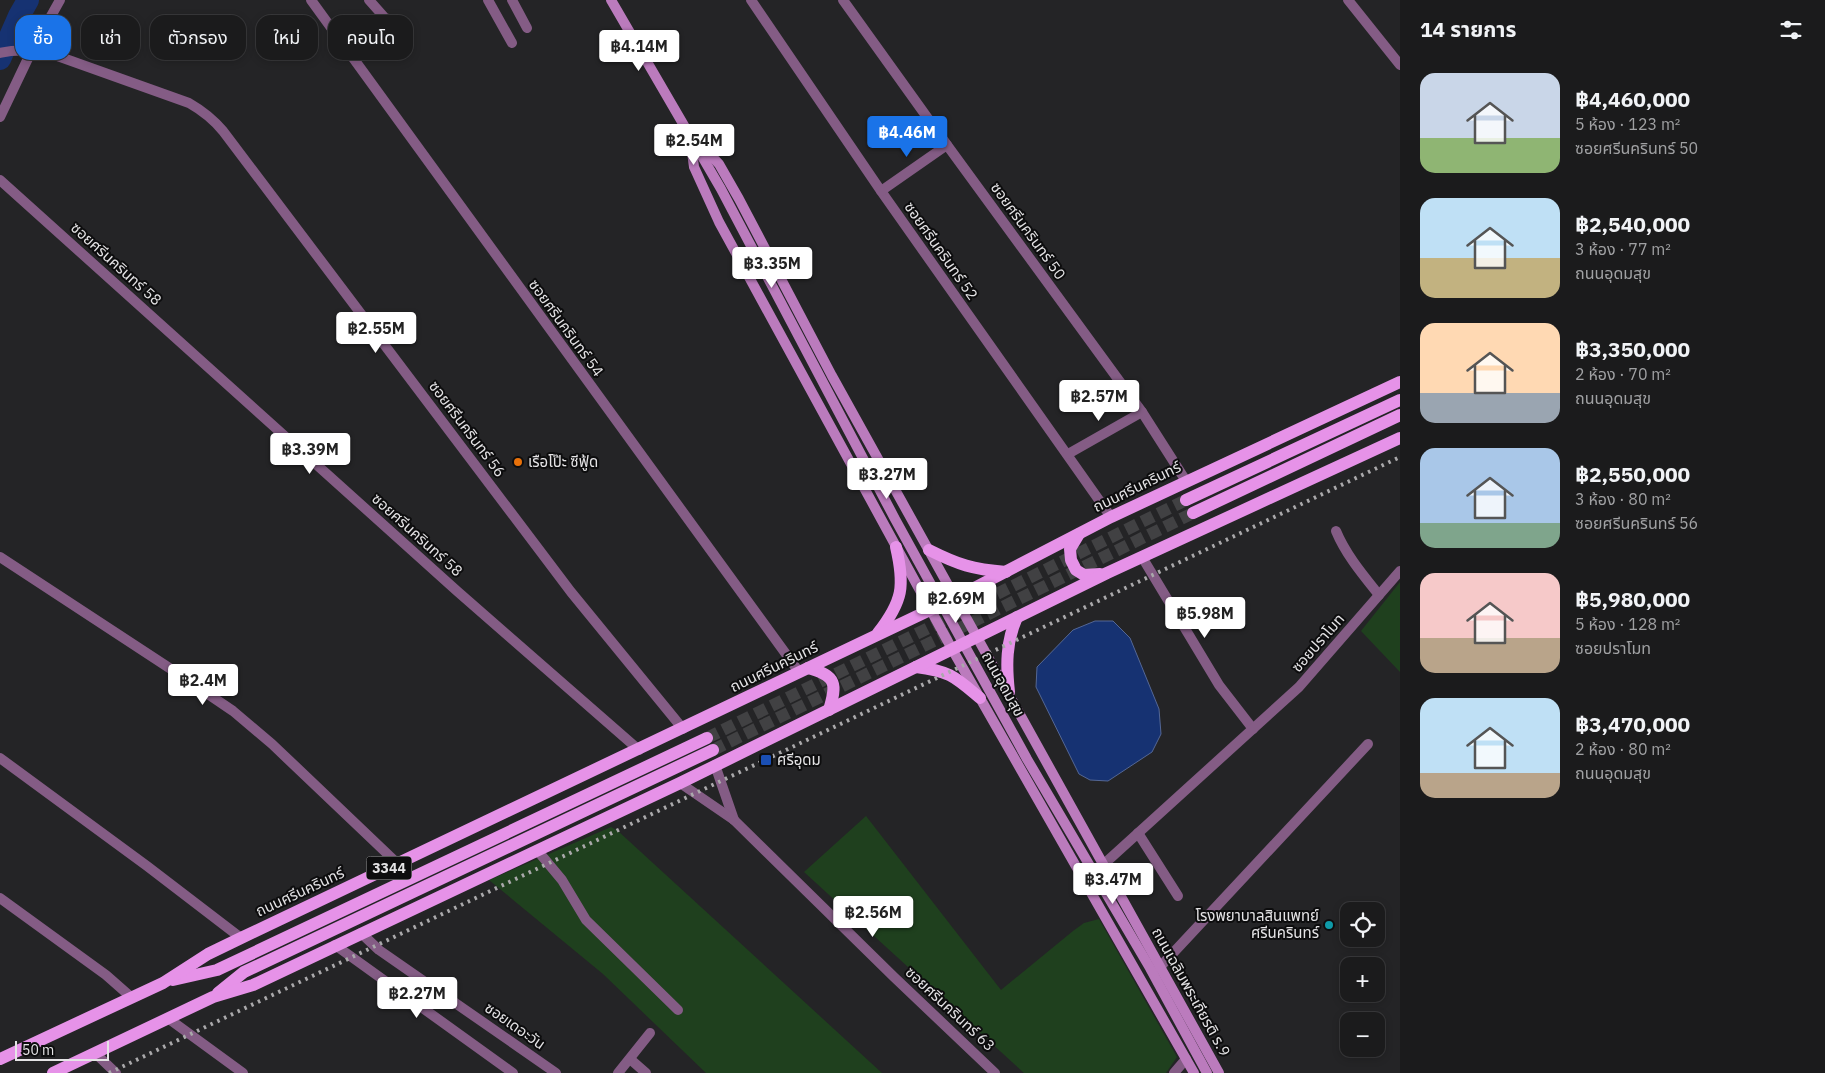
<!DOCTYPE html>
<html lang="th">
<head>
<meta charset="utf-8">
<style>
  :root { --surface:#1b1b1c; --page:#242425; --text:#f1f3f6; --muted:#a0a1a3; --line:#39393b; --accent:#1a73e8 }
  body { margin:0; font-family:"IBM Plex Sans","Noto Sans Thai",sans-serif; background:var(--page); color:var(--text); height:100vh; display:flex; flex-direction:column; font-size:19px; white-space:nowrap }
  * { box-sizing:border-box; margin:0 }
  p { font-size:16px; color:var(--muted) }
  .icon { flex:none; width:28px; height:28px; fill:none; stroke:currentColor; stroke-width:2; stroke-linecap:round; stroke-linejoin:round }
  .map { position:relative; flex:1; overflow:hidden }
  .side { display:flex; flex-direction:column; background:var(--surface); width:425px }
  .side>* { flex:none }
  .banner { position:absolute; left:15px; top:15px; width:475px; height:45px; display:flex; gap:10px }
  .fabs { position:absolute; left:1340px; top:902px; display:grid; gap:10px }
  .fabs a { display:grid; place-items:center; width:45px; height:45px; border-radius:10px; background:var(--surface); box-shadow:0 2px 8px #0003,0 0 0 1px var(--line); font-size:25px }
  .scale { position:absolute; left:15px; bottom:12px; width:94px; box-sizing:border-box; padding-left:5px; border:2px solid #e5e4e6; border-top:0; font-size:14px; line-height:18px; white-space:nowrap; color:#e5e4e6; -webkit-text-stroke:4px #0d0d0e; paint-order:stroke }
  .price { position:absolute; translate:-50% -42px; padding:0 11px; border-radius:5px; background:#fff; color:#222; font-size:16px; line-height:32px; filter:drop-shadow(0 1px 2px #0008) }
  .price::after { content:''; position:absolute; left:50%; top:30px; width:15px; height:11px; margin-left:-8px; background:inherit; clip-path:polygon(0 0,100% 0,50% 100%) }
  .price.active { background:var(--accent); color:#fff }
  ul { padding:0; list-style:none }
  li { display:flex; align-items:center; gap:15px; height:125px; padding:0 20px }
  li span { display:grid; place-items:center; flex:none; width:140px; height:100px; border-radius:15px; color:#555 }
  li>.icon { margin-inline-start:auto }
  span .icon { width:60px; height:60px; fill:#fffc; stroke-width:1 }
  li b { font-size:21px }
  h2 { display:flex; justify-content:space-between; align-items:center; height:60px; padding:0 20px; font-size:21px }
  .pill { padding:0 18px; border-radius:15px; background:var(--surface); box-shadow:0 2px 8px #0003,0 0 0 1px var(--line); font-size:18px; line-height:45px }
  .pill.active { background:var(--accent); color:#fff }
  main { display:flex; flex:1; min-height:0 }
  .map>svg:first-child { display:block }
</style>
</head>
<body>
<main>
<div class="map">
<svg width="1400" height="1073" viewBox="0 0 1400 1073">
  <rect width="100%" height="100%" fill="#242426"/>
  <g fill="#1f401e">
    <path d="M1400,582V672L1361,631Z"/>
    <path d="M866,816L1001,990L1073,931L1084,923L1099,919L1177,1057L1166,1073H1024L804,872Z"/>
    <path d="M611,827L618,831L882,1073H706L603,974L489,880Z"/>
  </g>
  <path fill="#163272" stroke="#546795" d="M1095,621H1113L1130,638L1159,709L1161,734L1152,752L1108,781L1090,780L1079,774L1036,687L1037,667L1073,630Z"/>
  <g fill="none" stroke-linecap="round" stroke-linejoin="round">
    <path stroke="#163272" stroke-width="22" d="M0,59L19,16L28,0"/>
    <g stroke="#414143" stroke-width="12" stroke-dasharray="12 6" stroke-linecap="butt">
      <path d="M707,738L1186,500"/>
      <path d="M713,750L1193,513"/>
    </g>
    <g stroke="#845c85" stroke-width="10">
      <path d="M311,0L799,672"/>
      <path d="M369,0L385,18L403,23"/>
      <path d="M488,0L512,43"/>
      <path d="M512,0L527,28"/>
      <path d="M751,0L881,191L1111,517"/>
      <path d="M843,0L947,145L1142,412L1186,481"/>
      <path d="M1348,0L1400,65"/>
      <path d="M0,117L32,50L60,0"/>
      <path d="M0,180L457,591L639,750"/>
      <path d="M881,191L947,145"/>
      <path d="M1068,454L1142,412"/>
      <path d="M1336,531C1346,555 1363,575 1379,595"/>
      <path d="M0,557L177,673L233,711L272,744L398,864"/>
      <path d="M1142,557L1219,685L1253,729"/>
      <path d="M0,758L147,866L241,938"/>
      <path d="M715,765L734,820"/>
      <path d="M680,783L734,820L894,977L995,1073"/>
      <path d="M1138,833L1178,896"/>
      <path d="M537,850L562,880L586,920L678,1010"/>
      <path d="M1104,864L1299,687L1400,571"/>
      <path d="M0,898L106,975L131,997"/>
      <path d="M361,933L379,950L556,1073"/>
      <path d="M335,945L513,1073"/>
      <path d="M1160,967L1368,744"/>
      <path d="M169,1019L243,1073"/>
      <path d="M95,1053L116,1073"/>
      <path d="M630,1059L646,1073"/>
      <path d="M618,1073L650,1033"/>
      <path d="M1174,1073L1186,1059"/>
    </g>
    <path stroke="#845c85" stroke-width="10" d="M0,53C17,49 32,50 49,53L189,103C203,111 213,119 223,131L571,592L683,729"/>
    <g stroke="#bb7bbd" stroke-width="10">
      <path d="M611,0L721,189L895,519L1027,759L1150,968L1207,1073"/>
      <path d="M690,137L694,167L719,222L952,649L1194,1073"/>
      <path d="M701,145L719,164L739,199L832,376L1219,1073"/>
    </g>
    <g stroke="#e692e8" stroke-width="12">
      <path d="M1186,500L1400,400"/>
      <path d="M1193,513L1400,415"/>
      <path d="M1079,534L1070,549L1071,560L1076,570L1084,575L1100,574"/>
      <path d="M929,550C959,565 972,569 1006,572"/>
      <path d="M878,633C903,601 905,586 896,547"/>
      <path d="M916,667C950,671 955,677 980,698"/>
      <path d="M808,668C837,676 837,684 829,710"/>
      <path d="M1009,692C1006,665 1006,642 1017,617"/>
      <path d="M173,980L217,970L707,738"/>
      <path d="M218,993L244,972L713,750"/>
      <path d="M0,1059L163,983L208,954L241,938L955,598L1111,517L1400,382"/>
      <path d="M53,1073L213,997L253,985L680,783L1107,573L1400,438"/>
    </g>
    <path stroke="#aaa9ab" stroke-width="4" stroke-dasharray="2.5 5" stroke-linecap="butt" d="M109,1073L1400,457"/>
  </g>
  <circle fill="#e8710a" stroke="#0d0d0e" stroke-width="2" cx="518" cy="462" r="5"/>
  <rect fill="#1a4fb4" stroke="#0d0d0e" stroke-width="2" x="760" y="754" width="12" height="12" rx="2.5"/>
  <circle fill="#0f9aa8" stroke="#0d0d0e" stroke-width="2" cx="1329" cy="925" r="5"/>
  <g text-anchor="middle" stroke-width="4" stroke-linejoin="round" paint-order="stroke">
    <rect fill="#0d0d0e" stroke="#a4a4a5" stroke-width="1" x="366.5" y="856.5" width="45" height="23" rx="4"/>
    <g font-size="14" font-weight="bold" fill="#e5e4e6">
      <text x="389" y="873">3344</text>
    </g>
    <g font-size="15" fill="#e5e4e6" stroke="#0d0d0e">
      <text transform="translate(1028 231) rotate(54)" y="5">ซอยศรีนครินทร์ 50</text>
      <text transform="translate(941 251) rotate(55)" y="5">ซอยศรีนครินทร์ 52</text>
      <text transform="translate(116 264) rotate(42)" y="5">ซอยศรีนครินทร์ 58</text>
      <text transform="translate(566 328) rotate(54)" y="5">ซอยศรีนครินทร์ 54</text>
      <text transform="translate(467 429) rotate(53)" y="5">ซอยศรีนครินทร์ 56</text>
      <text transform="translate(1137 487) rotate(-26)" y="5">ถนนศรีนครินทร์</text>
      <text transform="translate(417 535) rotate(42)" y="5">ซอยศรีนครินทร์ 58</text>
      <text transform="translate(1318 643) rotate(-49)" y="5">ซอยปราโมท</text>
      <text transform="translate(774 667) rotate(-26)" y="5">ถนนศรีนครินทร์</text>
      <text transform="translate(1003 684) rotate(61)" y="5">ถนนอุดมสุข</text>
      <text transform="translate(300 892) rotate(-25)" y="5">ถนนศรีนครินทร์</text>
      <text transform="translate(1191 992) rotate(61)" y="5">ถนนเฉลิมพระเกียรติ ร.9</text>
      <text transform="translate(950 1009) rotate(43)" y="5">ซอยศรีนครินทร์ 63</text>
      <text transform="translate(515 1026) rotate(35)" y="5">ซอยเดอะวัน</text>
    </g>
    <g font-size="15" fill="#e5e4e6" stroke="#0d0d0e" text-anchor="start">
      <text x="528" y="467">เรือโป๊ะ ซีฟู้ด</text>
      <text x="777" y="765">ศรีอุดม</text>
      <text x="1319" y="921" text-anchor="end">โรงพยาบาลสินแพทย์<tspan x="1319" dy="17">ศรีนครินทร์</tspan></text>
    </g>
  </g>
</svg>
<div class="fabs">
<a><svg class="icon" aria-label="locate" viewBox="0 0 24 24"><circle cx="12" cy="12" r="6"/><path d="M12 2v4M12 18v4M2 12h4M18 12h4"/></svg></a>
<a>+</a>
<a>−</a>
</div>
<div class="scale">50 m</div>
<b class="price" style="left:639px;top:72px">฿4.14M</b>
<b class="price active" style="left:907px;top:158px">฿4.46M</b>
<b class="price" style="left:694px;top:166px">฿2.54M</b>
<b class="price" style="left:772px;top:289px">฿3.35M</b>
<b class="price" style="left:376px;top:354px">฿2.55M</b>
<b class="price" style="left:1099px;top:422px">฿2.57M</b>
<b class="price" style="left:310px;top:475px">฿3.39M</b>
<b class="price" style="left:887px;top:500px">฿3.27M</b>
<b class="price" style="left:956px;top:624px">฿2.69M</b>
<b class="price" style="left:1205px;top:639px">฿5.98M</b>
<b class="price" style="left:203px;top:706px">฿2.4M</b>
<b class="price" style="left:1113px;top:905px">฿3.47M</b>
<b class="price" style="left:873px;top:938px">฿2.56M</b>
<b class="price" style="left:417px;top:1019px">฿2.27M</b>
<div class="banner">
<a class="pill active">ซื้อ</a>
<a class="pill">เช่า</a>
<a class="pill">ตัวกรอง</a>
<a class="pill">ใหม่</a>
<a class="pill">คอนโด</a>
</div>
</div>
<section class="side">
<h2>14 รายการ<svg class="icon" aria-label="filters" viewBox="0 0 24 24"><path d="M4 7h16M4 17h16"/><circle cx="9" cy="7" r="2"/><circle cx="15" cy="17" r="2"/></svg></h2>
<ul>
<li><span style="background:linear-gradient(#c9d6e8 65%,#8fb573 0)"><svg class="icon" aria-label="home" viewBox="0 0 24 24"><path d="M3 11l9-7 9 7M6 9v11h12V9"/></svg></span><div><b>฿4,460,000</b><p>5 ห้อง · 123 m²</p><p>ซอยศรีนครินทร์ 50</p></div></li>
<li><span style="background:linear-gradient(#bfe0f5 60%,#c2b280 0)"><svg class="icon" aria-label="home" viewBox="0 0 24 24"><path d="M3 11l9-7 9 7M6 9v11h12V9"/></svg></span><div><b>฿2,540,000</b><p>3 ห้อง · 77 m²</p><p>ถนนอุดมสุข</p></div></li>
<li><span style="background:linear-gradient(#ffd9b3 70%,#9aa5b1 0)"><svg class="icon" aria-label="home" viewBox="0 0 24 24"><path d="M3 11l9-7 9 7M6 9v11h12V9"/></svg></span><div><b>฿3,350,000</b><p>2 ห้อง · 70 m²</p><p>ถนนอุดมสุข</p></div></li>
<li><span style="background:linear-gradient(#a9c7e8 75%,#7fa58c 0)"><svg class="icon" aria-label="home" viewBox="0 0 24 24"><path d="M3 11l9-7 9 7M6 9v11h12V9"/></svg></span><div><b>฿2,550,000</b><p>3 ห้อง · 80 m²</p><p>ซอยศรีนครินทร์ 56</p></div></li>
<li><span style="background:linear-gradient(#f6c9c9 65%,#b9a48a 0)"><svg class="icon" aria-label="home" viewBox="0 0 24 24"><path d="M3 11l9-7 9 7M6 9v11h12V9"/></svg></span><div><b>฿5,980,000</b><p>5 ห้อง · 128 m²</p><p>ซอยปราโมท</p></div></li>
<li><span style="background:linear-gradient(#bfe0f5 75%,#b9a48a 0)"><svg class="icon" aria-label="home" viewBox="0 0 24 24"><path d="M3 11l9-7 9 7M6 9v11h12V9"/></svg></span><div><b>฿3,470,000</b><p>2 ห้อง · 80 m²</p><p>ถนนอุดมสุข</p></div></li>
</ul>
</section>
</main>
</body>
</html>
